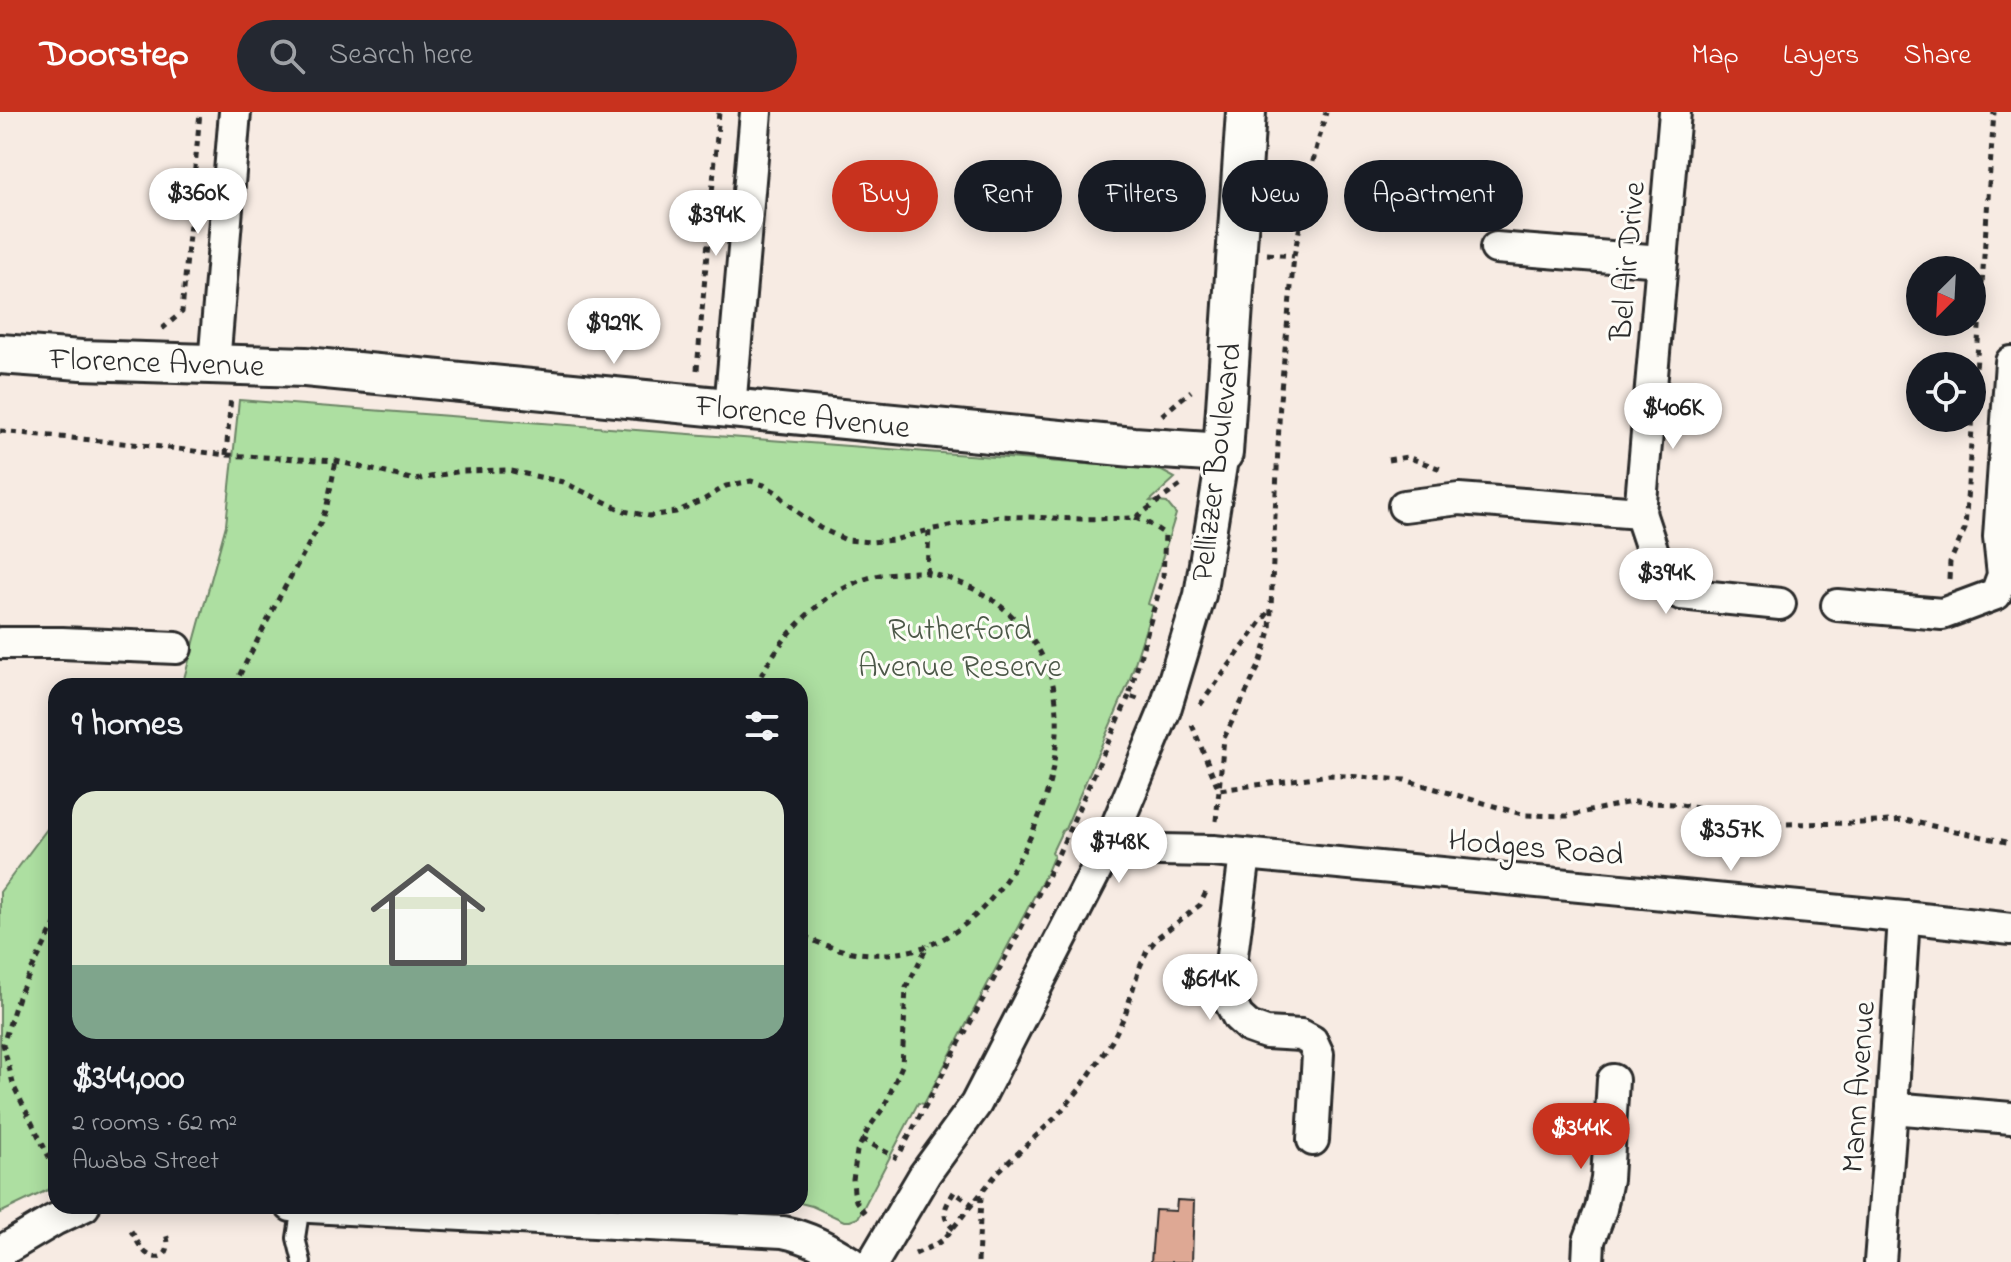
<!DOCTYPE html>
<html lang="en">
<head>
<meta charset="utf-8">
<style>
  :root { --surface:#171b24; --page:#242831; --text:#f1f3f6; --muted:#9ea1a6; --line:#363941; --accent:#c8321e }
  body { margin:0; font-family:"Indie Flower",sans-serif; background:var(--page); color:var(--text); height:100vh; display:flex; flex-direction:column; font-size:30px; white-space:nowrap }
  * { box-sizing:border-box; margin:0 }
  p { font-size:26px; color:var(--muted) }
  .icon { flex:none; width:44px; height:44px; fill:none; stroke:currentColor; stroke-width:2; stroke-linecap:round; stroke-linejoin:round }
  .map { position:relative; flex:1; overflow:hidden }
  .side { position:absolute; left:48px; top:566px; width:760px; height:536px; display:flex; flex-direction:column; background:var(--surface); border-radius:24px; box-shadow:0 4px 20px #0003 }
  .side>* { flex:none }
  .banner { position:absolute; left:832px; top:48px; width:760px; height:72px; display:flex; gap:16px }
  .needle { width:52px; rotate:204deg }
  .fabs { position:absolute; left:1906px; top:144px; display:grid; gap:16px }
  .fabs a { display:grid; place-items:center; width:80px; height:80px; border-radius:50%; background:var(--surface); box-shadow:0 4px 20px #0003; font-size:40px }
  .price { position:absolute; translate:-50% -68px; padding:0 18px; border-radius:28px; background:#fff; color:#222; font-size:26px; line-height:52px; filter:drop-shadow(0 2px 4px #0008) }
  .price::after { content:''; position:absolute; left:50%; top:48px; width:24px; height:18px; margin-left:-12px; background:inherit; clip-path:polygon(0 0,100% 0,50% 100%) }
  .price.selected { background:var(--accent); color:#fff }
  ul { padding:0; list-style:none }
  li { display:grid; align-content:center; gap:16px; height:424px; padding:0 24px }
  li+li { border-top:2px solid var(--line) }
  li span { display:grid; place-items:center; height:248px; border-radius:24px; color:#555 }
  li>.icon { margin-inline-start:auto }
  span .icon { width:144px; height:144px; fill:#fffc; stroke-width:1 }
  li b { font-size:34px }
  h2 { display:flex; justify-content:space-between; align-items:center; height:96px; padding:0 24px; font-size:34px }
  .pill { padding:0 28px; border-radius:36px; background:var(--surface); box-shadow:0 4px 20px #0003; font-size:28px; line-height:72px }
  .pill.selected { background:var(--accent); color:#fff }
  header { display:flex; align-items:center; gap:48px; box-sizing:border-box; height:112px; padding:0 40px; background:var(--accent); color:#fff }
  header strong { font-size:38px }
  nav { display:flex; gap:44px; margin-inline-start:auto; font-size:28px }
  .search { width:560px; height:72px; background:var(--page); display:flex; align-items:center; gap:20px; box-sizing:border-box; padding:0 28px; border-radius:44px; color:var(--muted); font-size:30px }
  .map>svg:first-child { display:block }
</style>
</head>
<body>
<header>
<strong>Doorstep</strong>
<div class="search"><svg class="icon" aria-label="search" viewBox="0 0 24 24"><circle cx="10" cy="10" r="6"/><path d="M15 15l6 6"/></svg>Search here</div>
<nav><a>Map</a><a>Layers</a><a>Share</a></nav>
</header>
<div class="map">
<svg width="2011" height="1150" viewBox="0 0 2011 1150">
  <rect width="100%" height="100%" fill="#f7ebe3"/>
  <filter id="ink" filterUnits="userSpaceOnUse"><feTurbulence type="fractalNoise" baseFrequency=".0125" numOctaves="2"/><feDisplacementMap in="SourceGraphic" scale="16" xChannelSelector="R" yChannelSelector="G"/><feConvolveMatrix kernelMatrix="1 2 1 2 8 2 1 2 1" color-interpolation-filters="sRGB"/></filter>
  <g filter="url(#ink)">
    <g fill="#addfa1" stroke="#6c8566" stroke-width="2">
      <path d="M239,288L1152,357L1162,359L1175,366L1150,389L1167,391L1176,402L1148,492L1153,494L1150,503L1129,570L1065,717L1062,719L1052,740L1054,743L1047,760L924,992L918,991L858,1106L850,1109H844L812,1094L800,1091V574H182L226,413Z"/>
      <path d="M56,705V1074L0,1101V780Z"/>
    </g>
    <path fill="#dea894" stroke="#2b2b2b" stroke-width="2" d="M1177,1088L1194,1089L1192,1150H1151L1155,1098L1176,1099Z"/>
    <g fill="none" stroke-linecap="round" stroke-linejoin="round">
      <defs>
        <path id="service" d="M301,1094L296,1126L302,1150"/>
        <g id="minor">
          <path d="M1496,136L1662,149"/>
          <path d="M214,252L235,0"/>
          <path d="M730,296L756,0"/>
          <path d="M1404,394L1459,387L1640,401L1675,0"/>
          <path d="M1640,401L1664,473L1681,482L1780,492"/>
          <path d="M1837,493L1942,502L1996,482L2003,463L1999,425L2011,250"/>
          <path d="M0,531H62L176,536"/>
          <path d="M1107,737L1213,739L1904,805L2011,817"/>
          <path d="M1245,743L1230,859V890L1238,905L1249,915L1266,921L1301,923L1312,929L1318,942L1313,1028"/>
          <path d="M1892,996L2011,1006"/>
          <path d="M291,1094L783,1120C808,1125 828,1136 850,1150"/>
          <path d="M0,1140L54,1108L84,1094"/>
          <path d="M873,1150L925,1062L976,992L1107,737L1165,598L1200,483L1223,341"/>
          <path d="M1588,1150L1589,1129L1601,1097L1607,1067L1613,968"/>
          <path d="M1880,1150L1892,996L1904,805"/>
        </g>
        <path id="tertiary" d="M0,242L81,248L305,255L1133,335L1223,341L1246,0"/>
      </defs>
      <use href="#service" stroke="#2b2b2b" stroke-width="22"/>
      <use href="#minor" stroke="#2b2b2b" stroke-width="36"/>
      <use href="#tertiary" stroke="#2b2b2b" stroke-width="44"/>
      <g stroke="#2b2b2b" stroke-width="5" stroke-dasharray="6 6" stroke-linecap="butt">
        <path d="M1267,142L1294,144"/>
        <path d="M162,217L182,200L200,0"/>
        <path d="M697,258L719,0"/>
        <path d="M1162,303L1191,279"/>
        <path d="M0,319L162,335L226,343L336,349L415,368L461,359L507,358L563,370L624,399L649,404L676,400L705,387L726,374L751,369L764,373L776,380L797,400L820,416L846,428L872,430L894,428L929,418"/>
        <path d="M226,343L231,284"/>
        <path d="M1388,348L1407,345L1441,357"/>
        <path d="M1135,406L1148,411L1165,422L1163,465L1129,584L1138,587"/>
        <path d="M927,461L929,418L999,404L1080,407L1135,406L1181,373"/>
        <path d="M1949,467L1950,450L1965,417L1994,0"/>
        <path d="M234,574L279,486L321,410L327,393L336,349"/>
        <path d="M756,574C780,521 834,464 896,461C906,461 917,459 926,461C949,464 980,478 998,492C1025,513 1047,543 1054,577C1070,658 1024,772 956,819C909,851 848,848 800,822"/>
        <path d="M1200,593L1270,498"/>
        <path d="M1192,613L1219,678L1330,663L1405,668L1525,703L1567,704L1631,690L1676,692L1781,712L1861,711L1905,708L2011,731"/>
        <path d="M1216,709L1224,626L1260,552L1270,519L1280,288L1294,144L1313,49L1326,0"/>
        <path d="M56,810L18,885L3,932L14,975L56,1059"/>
        <path d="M862,1027L897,1046"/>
        <path d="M901,1039L1016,826L1057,745L1129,584"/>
        <path d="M865,1101L856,1089L854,1080L853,1068L857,1039L868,1017L884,995L902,954L906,876L928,833"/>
        <path d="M954,1117C939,1104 945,1095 954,1080L973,1093"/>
        <path d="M131,1119C136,1126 139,1135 146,1141C156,1149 168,1146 168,1132C168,1127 166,1123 165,1119"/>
        <path d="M915,1142L937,1132L945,1126L999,1059L1056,1005L1079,978L1112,929L1125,903L1139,857L1147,839L1158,825L1200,793L1207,778"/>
        <path d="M978,1150L981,1085"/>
      </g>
      <use href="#service" stroke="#fdfcf7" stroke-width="16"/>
      <use href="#minor" stroke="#fdfcf7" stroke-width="30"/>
      <use href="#tertiary" stroke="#fdfcf7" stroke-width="38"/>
    </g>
  </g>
  <g text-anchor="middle" stroke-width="6" stroke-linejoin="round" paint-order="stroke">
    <g font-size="32" fill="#2b2b2b" stroke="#fdfcf7">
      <text transform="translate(1626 149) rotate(-85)" y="11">Bel Air Drive</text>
      <text transform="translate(157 249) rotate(2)" y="11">Florence Avenue</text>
      <text transform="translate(803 303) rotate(6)" y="11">Florence Avenue</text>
      <text transform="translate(1215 350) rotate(-83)" y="11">Pellizzer Boulevard</text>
      <text transform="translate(1536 734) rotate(5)" y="11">Hodges Road</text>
      <text transform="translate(1857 975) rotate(-86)" y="11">Mann Avenue</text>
    </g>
    <g font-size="32" fill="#4c5848" stroke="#fdfcf7">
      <text x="960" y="527">Rutherford<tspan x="960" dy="37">Avenue Reserve</tspan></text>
    </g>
  </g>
</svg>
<div class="fabs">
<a><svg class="needle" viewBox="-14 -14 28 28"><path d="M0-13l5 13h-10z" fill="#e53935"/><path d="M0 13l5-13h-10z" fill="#9ea1a6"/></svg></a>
<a><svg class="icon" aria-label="locate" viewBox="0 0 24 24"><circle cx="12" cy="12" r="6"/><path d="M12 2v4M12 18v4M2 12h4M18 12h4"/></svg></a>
</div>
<b class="price" style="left:198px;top:124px">$360K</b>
<b class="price" style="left:716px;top:146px">$394K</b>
<b class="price" style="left:614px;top:254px">$929K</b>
<b class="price" style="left:1673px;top:339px">$406K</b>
<b class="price" style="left:1666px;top:504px">$394K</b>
<b class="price" style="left:1731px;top:761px">$357K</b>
<b class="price" style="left:1119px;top:773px">$748K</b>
<b class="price" style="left:1210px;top:910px">$614K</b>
<b class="price selected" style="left:1581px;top:1059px">$344K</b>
<div class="banner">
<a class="pill selected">Buy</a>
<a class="pill">Rent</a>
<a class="pill">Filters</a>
<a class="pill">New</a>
<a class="pill">Apartment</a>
</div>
<section class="side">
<h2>9 homes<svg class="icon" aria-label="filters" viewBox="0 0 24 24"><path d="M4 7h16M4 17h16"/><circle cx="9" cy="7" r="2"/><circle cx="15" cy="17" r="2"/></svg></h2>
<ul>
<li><span style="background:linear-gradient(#dfe7d0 70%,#7fa58c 0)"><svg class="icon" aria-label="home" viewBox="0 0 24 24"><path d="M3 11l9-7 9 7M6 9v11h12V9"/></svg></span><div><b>$344,000</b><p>2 rooms · 62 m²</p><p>Awaba Street</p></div></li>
</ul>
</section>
</div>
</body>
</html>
